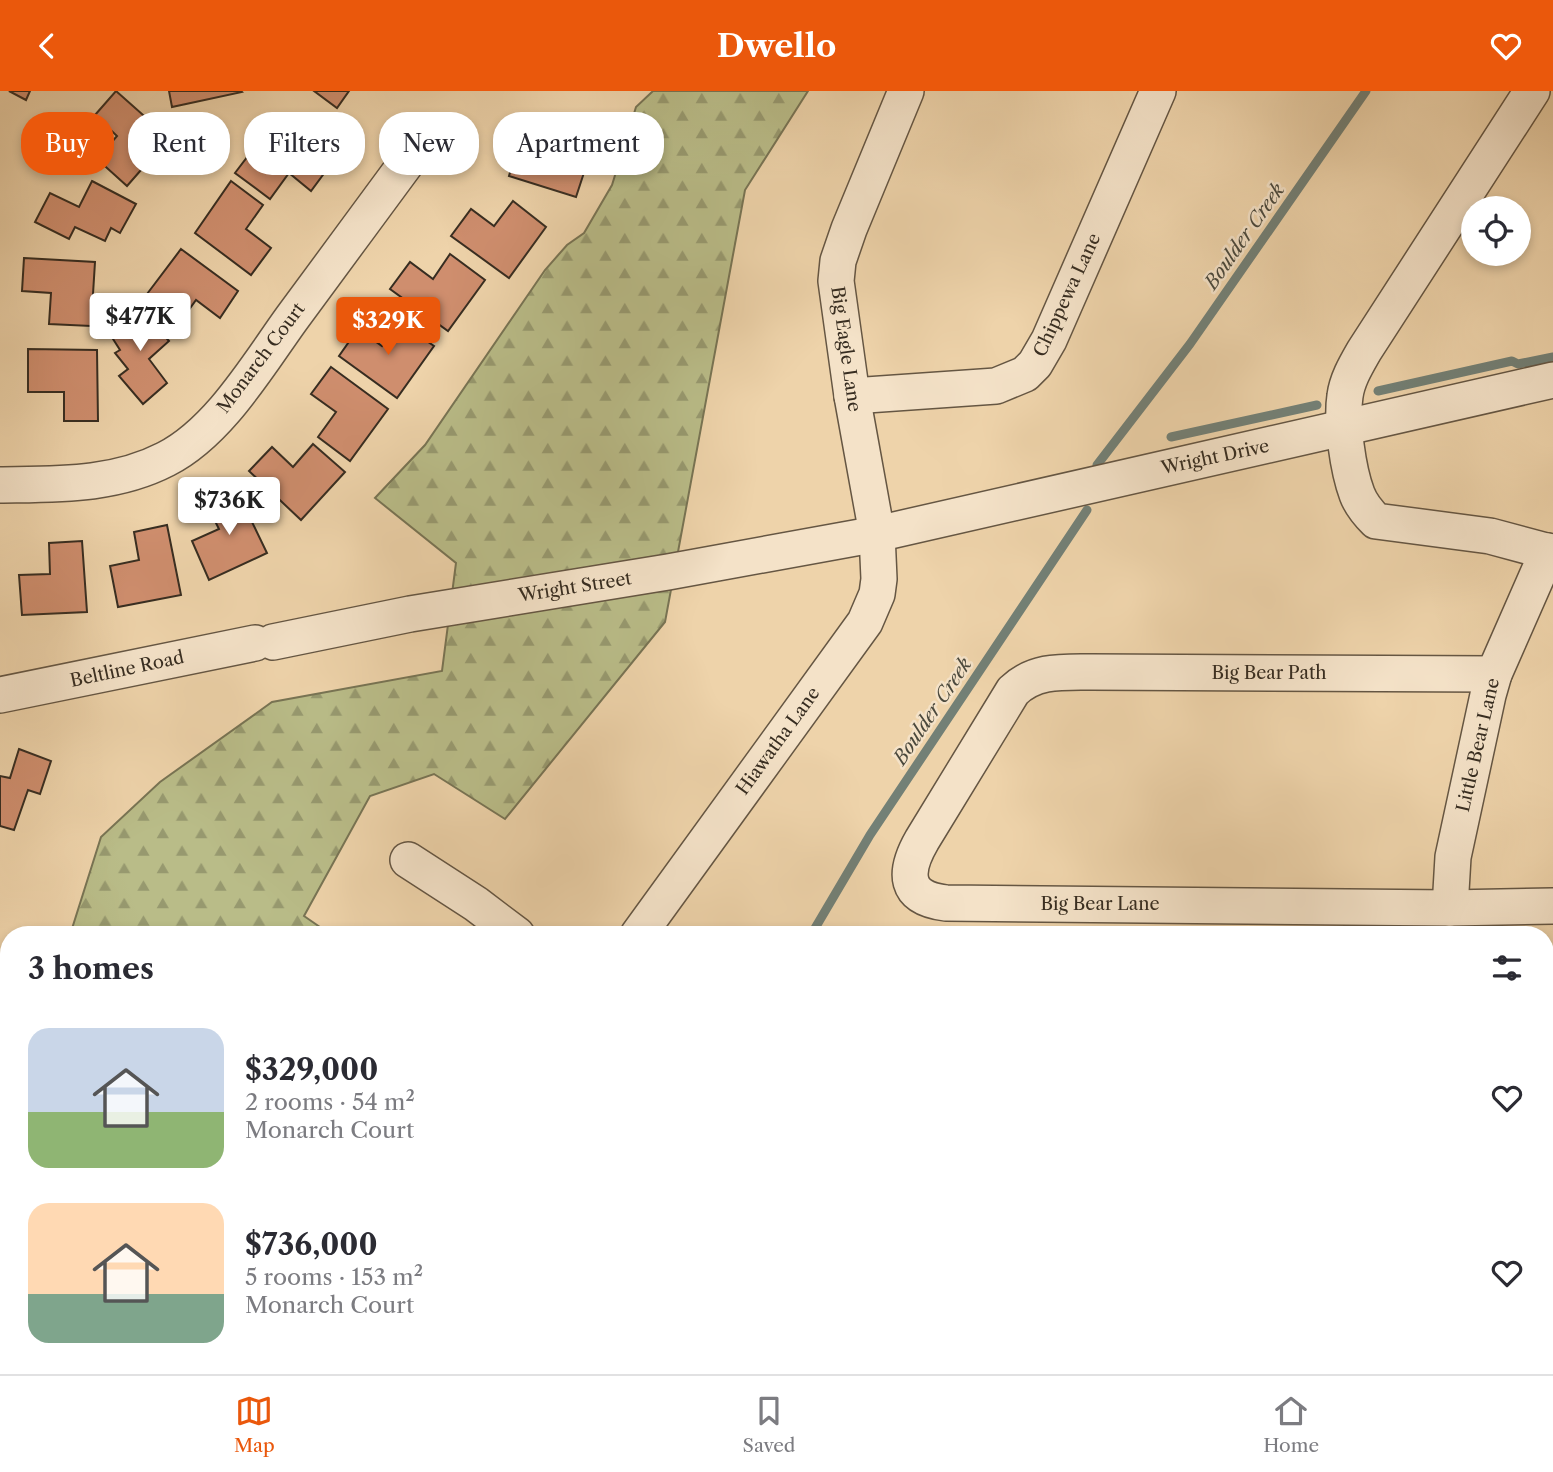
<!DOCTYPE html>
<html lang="en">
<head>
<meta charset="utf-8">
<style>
  :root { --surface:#fff; --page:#f2f2f3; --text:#2b2b33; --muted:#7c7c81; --line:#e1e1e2; --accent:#ea580c }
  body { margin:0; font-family:"Libre Caslon Text",serif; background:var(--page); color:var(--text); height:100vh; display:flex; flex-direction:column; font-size:26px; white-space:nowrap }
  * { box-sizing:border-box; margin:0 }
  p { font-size:23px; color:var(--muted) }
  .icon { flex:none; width:38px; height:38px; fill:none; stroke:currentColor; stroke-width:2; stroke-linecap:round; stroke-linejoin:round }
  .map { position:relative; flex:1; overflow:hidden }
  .drawer { position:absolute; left:0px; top:835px; width:1554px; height:450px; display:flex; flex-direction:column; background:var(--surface); border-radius:28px 28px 0 0; box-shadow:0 4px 10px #0003 }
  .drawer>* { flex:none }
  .guide { position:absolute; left:21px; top:21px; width:700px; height:63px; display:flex; gap:14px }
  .controls { position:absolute; left:1461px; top:105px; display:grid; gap:14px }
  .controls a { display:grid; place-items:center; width:70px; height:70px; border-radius:50%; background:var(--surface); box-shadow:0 4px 10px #0003; font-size:35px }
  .price { position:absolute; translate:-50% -60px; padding:0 16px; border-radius:7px; background:#fff; color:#222; font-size:23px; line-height:46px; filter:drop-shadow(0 2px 4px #0008) }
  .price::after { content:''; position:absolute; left:50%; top:42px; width:21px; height:16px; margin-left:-10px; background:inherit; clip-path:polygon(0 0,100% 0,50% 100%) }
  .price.selected { background:var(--accent); color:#fff }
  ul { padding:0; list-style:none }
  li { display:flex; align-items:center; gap:21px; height:175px; padding:0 28px }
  li span { display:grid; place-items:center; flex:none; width:196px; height:140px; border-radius:21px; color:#555 }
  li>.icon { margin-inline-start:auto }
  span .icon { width:84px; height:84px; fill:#fffc; stroke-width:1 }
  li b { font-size:30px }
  h2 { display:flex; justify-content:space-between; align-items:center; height:84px; padding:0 28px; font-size:30px }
  .chip { padding:0 24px; border-radius:28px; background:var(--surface); box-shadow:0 4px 10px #0003; font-size:24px; line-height:63px }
  .chip.selected { background:var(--accent); color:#fff }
  header { display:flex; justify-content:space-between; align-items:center; height:91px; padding:0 28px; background:var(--accent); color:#fff; font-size:32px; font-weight:700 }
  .tabs { display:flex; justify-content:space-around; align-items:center; height:98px; border-top:2px solid var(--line); background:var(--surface); font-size:19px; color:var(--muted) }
  .tabs a { display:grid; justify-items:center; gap:4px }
  .tabs .selected { color:var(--accent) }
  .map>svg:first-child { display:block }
</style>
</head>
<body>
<header><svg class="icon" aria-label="back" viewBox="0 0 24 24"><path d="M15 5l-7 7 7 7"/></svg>Dwello<svg class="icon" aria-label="heart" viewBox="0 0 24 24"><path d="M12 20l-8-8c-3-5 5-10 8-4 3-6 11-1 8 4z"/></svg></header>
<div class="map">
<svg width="1553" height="1283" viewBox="0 0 1553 1283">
  <defs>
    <pattern id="forest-firs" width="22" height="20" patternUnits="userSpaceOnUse" patternTransform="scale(1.75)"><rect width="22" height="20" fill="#b9bc88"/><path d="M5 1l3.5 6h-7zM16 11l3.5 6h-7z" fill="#97996f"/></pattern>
  </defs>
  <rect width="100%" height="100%" fill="#eed3aa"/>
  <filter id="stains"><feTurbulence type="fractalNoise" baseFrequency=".00286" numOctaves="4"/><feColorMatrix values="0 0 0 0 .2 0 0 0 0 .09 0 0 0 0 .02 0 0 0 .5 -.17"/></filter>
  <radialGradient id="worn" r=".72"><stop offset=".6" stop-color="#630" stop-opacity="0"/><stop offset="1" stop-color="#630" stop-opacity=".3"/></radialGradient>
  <g fill="url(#forest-firs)" stroke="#787454" stroke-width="2">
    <path d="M653,0H808L745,99L665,531L505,728L434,683L370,705L304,825L330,843L70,844L101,746L160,691L272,611L442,580L456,472L375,407L425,354L545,179L567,154L584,142L612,94L636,16Z"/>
    <path d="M9,878V1276H111L107,1283H0V882Z"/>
  </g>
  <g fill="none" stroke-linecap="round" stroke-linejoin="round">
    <g stroke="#738076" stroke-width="9">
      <path d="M1378,300L1512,270L1518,273L1553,266"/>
      <path d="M1171,346L1317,314"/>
      <path d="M1097,374L1190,253L1366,0"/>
      <path d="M811,844L870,744L1087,419"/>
      <path d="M422,1283L435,1276"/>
    </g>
  </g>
  <g fill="#cf8e6e" stroke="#372d21" stroke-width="2">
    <path d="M9,0H30L26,9Z"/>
    <path d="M116,0L169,47L127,95L97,68L117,45L95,24Z"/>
    <path d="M169,0H241L242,1L172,16Z"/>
    <path d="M314,0H349L337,17Z"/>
    <path d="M273,32L331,73L311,100L289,82L270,108L235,82Z"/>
    <path d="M555,32L596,45L576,106L509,85L518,53L547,62Z"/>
    <path d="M92,90L136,113L120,142L111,137L105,150L75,136L69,148L35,131L50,102L79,116Z"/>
    <path d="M231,90L263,114L246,138L271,157L251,184L195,142Z"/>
    <path d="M513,110L546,136L509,187L451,145L471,118L494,135Z"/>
    <path d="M181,158L238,200L220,227L196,209L178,234L144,207Z"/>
    <path d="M450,163L485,189L448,240L390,198L410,171L433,188Z"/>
    <path d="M24,167L95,171L91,235L49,233L51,202L22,200Z"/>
    <path d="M137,214L169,250L149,268L167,292L143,313L119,285L128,278L115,262L120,259L113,248L119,243L113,235Z"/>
    <path d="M399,231L434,255L397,307L339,265L358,238L382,255Z"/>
    <path d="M28,258L97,259L98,330H64V301H28Z"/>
    <path d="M331,276L388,318L350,370L318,346L336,321L311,303Z"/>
    <path d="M313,353L345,381L301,429L249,380L272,356L293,376Z"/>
    <path d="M236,398L267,462L209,489L192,450L219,438L206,412Z"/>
    <path d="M167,434L181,504L118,516L110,475L139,469L134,441Z"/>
    <path d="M82,450L87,521L22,524L19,484L50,483L49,452Z"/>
    <path d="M19,658L51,670L40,703L28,699L14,739L0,735V685L10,687Z"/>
  </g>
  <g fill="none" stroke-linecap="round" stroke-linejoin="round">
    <defs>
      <g id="minor">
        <path d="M1532,0L1364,260C1356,274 1347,289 1345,305C1341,331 1348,379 1357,403C1361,414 1368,422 1376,430L1490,445L1553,462"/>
        <path d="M852,305L996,295L1025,283L1035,273L1049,249L1158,0"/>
        <path d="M0,394C57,393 114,395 166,368C219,341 258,274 292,227C335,169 378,110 421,52"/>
        <path d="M273,551L410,523L668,481L877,443L1553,289"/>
        <path d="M1494,583L1091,581C1061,581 1035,579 1013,600L922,749C903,782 904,807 946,812L1450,817L1553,815"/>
        <path d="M0,604L255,552"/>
        <path d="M408,769L476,813L517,844"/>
        <path d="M1450,817L1453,766L1488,604L1494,583L1548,460"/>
        <path d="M638,844L865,531L877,503L879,488L877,443L852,305L836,190L838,170L849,138L906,0"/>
        <path d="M1545,1052H1553"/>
        <path d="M315,1283L321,1276"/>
      </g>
    </defs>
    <use href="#minor" stroke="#655643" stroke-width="38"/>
    <g stroke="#372d21" stroke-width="4.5" stroke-dasharray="5 3.5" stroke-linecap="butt">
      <path d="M1545,1220H1553"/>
      <path d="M1253,1283L1262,1276"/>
    </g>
    <use href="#minor" stroke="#f4e2c8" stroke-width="35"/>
  </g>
  <g text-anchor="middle" stroke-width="5" stroke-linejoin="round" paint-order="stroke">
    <g font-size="18" fill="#372d21" stroke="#f4e2c8">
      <text transform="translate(1067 204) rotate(-65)" y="6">Chippewa Lane</text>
      <text transform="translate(846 258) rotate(82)" y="6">Big Eagle Lane</text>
      <text transform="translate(261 267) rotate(-53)" y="6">Monarch Court</text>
      <text transform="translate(1215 366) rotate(-12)" y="6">Wright Drive</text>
      <text transform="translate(575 496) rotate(-9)" y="6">Wright Street</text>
      <text transform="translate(127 578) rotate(-12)" y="6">Beltline Road</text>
      <text x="1269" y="588">Big Bear Path</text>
      <text transform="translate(778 650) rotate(-54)" y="6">Hiawatha Lane</text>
      <text transform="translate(1478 654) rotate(-77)" y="6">Little Bear Lane</text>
      <text x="1100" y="819">Big Bear Lane</text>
    </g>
    <g font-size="19" font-style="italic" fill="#4b493d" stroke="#f4e2c8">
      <text transform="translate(1244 145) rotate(-55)" y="7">Boulder Creek</text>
      <text transform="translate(932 620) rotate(-56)" y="7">Boulder Creek</text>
    </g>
  </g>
  <rect width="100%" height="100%" filter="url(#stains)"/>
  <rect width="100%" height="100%" fill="url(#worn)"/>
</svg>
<div class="controls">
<a><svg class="icon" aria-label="locate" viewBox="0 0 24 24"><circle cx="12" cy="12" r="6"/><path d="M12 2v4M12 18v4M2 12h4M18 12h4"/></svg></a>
</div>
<b class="price" style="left:140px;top:262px">$477K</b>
<b class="price selected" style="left:388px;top:266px">$329K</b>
<b class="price" style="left:229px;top:446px">$736K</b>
<div class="guide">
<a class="chip selected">Buy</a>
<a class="chip">Rent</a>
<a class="chip">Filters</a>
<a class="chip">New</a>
<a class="chip">Apartment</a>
</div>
<section class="drawer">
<h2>3 homes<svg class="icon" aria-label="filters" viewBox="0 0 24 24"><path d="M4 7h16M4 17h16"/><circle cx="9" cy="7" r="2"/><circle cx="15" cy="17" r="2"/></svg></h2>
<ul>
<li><span style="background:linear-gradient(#c9d6e8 60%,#8fb573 0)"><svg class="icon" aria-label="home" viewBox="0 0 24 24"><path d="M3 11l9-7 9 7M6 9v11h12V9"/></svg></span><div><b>$329,000</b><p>2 rooms · 54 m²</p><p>Monarch Court</p></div><svg class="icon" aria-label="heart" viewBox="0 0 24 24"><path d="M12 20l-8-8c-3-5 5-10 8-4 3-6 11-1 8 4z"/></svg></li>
<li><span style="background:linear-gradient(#ffd9b3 65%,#7fa58c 0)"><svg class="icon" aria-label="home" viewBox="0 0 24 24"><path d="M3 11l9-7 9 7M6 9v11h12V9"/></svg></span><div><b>$736,000</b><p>5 rooms · 153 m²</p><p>Monarch Court</p></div><svg class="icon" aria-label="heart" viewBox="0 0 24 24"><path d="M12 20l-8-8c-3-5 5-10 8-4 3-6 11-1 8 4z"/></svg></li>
</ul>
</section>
</div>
<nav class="tabs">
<a class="selected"><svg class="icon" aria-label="map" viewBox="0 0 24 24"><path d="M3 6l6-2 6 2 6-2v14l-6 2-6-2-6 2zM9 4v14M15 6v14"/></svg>Map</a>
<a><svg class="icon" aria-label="saved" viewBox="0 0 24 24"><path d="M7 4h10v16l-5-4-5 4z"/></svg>Saved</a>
<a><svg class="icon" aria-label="home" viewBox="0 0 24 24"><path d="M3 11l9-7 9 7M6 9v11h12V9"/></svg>Home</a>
</nav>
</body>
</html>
